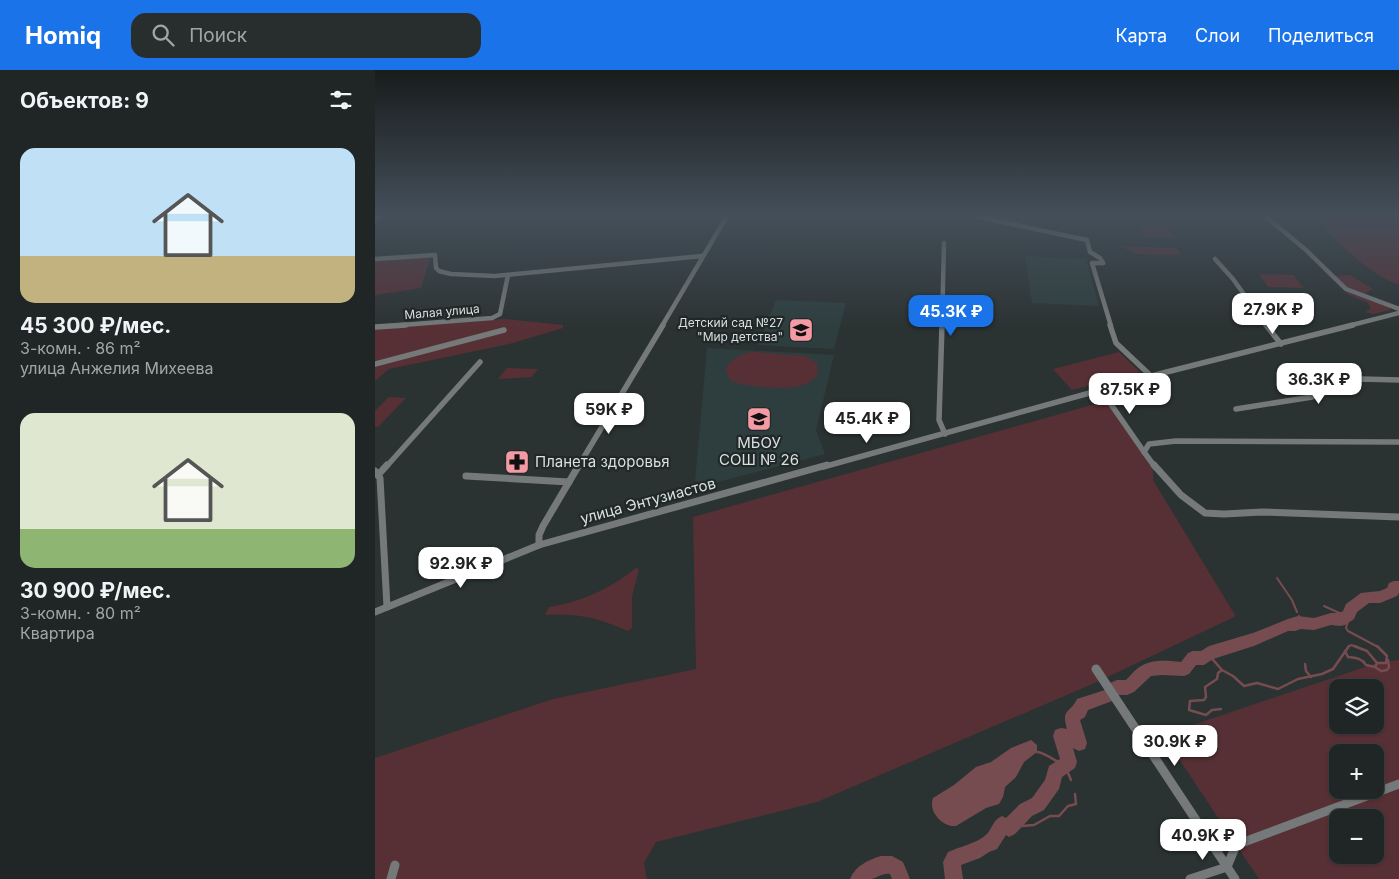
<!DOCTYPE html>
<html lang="ru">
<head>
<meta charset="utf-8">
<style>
  :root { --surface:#202626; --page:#282e2e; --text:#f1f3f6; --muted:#a2a5a7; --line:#3d4343; --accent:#1a73e8 }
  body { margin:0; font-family:Inter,sans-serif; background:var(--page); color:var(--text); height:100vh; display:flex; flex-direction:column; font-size:19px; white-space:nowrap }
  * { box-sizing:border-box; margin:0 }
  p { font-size:16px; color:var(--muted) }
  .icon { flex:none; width:28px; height:28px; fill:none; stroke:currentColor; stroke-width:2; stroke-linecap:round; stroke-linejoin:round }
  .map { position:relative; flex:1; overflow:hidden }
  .side { display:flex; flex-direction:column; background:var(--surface); width:375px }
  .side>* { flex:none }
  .fabs { position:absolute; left:954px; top:609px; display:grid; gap:10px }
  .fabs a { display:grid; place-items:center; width:55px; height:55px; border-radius:10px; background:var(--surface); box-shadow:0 1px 4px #0004,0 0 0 1px var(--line); font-size:25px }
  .price { position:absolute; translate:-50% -42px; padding:0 11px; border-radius:10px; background:#fff; color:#222; font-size:16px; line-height:32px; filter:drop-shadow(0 1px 2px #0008) }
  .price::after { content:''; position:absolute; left:50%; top:30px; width:15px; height:11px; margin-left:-8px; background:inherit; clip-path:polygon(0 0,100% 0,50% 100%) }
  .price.active { background:var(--accent); color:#fff }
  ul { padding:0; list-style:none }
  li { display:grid; align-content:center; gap:10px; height:265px; padding:0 20px }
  li span { display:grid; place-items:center; height:155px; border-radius:15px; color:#555 }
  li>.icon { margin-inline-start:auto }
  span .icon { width:90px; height:90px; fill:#fffc; stroke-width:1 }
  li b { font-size:21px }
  h2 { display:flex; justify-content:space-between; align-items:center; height:60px; padding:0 20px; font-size:21px }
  header { display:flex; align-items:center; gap:30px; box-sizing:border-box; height:70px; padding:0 25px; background:var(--accent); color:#fff }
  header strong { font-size:24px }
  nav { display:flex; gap:28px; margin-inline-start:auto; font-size:18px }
  .search { width:350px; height:45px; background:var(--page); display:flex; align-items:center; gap:12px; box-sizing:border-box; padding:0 18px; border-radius:15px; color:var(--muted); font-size:19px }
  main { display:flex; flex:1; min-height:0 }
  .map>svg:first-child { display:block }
</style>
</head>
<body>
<header>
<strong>Homiq</strong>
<div class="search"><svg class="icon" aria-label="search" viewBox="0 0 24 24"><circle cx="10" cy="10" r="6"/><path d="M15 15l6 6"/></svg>Поиск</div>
<nav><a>Карта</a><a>Слои</a><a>Поделиться</a></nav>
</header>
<main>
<section class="side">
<h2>Объектов: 9<svg class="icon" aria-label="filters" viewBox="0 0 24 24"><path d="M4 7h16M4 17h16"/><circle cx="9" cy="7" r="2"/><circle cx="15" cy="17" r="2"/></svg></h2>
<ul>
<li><span style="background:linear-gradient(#bfe0f5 70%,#c2b280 0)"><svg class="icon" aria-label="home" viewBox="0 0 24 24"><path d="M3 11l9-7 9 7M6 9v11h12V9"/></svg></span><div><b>45 300 ₽/мес.</b><p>3-комн. · 86 m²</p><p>улица Анжелия Михеева</p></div></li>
<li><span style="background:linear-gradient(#dfe7d0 75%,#8fb573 0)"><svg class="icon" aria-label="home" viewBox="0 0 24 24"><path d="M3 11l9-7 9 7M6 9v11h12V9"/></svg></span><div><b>30 900 ₽/мес.</b><p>3-комн. · 80 m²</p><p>Квартира</p></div></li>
</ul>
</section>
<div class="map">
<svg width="1024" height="809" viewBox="0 0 1024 809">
  <rect width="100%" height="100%" fill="#2b3232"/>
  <g fill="#2e3e3e">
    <path d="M650,186L711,189L724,236L657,233Z"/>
    <path d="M401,230L471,233L459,279L383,275Z"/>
    <path d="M332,278L459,285L441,360L450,384L335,414L320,411Z"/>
  </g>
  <g fill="#573035" fill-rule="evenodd">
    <path d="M938,146H1024V215C988,201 964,172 938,146Z"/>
    <path d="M764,156L793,157L800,168L770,167Z"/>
    <path d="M744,176L802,178L806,185L762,184Z"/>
    <path d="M56,185L46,218L0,225V187Z"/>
    <path d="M940,194L977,224L1012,235L1016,240L998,244L990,242L996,239L993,233L974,225Z"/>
    <path d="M884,204L918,205L929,218L893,217Z"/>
    <path d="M975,205L998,219L989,224L973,218L959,206Z"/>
    <path d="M130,249L188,255V258L134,274L14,299L0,311V258Z"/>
    <path d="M378,282L430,286L442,293L443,303C439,310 433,314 424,316C411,320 366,317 355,310L351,300C355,288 366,284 378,282Z"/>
    <path d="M744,282L765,302L697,320L678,299Z"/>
    <path d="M132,298L163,299L157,307L123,309Z"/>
    <path d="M14,327L31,328L3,357L0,356V341Z"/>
    <path d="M731,331L778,400V410L860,545L859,547L722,612L442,732L281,772L269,793L272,809H0V688L178,629L321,599L318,447Z"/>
    <path d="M261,498L264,499L257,527V558L253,561C223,548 203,543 170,545L174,537C206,532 235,519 261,498Z"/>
    <path d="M1024,590V809H884L788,665L1002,593ZM962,618H1000V655H962ZM962,682H1000V720H962ZM962,748H1000V785H962Z"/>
  </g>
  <path fill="#774c51" d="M656,670L662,675V682L649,692L641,707L630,717L628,727L624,734L611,738L581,756C567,757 553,741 558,728L579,715L601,697L616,692L636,678Z"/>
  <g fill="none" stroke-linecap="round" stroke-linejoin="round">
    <g stroke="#774c51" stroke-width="2">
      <path d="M902,508L917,530L922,542"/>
      <path d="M949,536L971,546L973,551L971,558L973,561L1003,577"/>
      <path d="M924,546L926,553"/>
      <path d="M973,577L976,575L983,577"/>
    </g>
    <g stroke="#774c51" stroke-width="2.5">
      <path d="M979,576L992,581L1002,593H1011L1012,586L1002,576"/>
      <path d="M970,581L973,587C980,588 987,588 991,595L1000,597L1002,593"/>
      <path d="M833,584L847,600L843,603L842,609L830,617L831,627L829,630L815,631L814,640L831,645L837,640L846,639"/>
      <path d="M930,594L931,601L936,607"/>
      <path d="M1000,597L1006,601L1012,600L1014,597L1013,590"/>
      <path d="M847,600L858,606L869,616L882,613L903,619L923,609L947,604L958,599L974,576"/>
      <path d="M662,682C669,682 682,692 690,696L696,710"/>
      <path d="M636,757L659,755L675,746H684L693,736L701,734L700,724"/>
    </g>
    <g fill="#774c51" fill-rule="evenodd">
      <path d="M1019,511H1024V523L1022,526L1005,533H994L982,542L979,549L970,555L965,556L956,555L939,560L926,559L920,561H913L879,576L838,589L829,595H821L814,604L809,606L787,605L776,606L759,622L752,625H739L737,631L713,640L710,647L705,650L712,673L710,679L704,681L698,678L702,692L700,698L687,707L684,719L669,740L657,746L640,764L634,767L631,765L622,779L614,782L605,788L586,795L588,809H570L568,792L573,782C584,777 603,773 612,764C618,757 618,750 627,746L631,748L645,734L657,728L670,710L674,696L685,689L678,666L680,660L686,658L692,659C686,638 695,644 702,629L733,619L735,613L742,610H751C755,606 758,602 763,598C775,589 791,590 806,592L813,583L818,581H826L834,576L878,563L913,549L923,546L939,548L956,543H964L968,541L971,534L986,523L1005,521L1012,518L1014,513Z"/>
      <path d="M506,786H517L528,792L535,809H517L515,804C506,803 503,808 496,809C489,809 481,809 475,809C480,796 493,790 506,786Z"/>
    </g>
    <g stroke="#757979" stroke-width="4.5">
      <path d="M600,146L613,149L615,147"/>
      <path d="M890,146L931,180L971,219L1024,239"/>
      <path d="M0,149L5,146"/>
      <path d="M613,149L712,170L715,182L725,188L728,193"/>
      <path d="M0,189L60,185L61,198L64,201L76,204L120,206L327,186"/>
      <path d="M840,189L858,209L892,256"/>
      <path d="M728,193H717L736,256"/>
      <path d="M14,256L117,248L125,244L133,205"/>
      <path d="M287,256L352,146"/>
      <path d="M567,256L569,173"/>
      <path d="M973,256L1024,243"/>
    </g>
    <g stroke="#757979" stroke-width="5.5">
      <path d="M567,255L564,350L570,364"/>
      <path d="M735,255L741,273L776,306"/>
      <path d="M891,255L906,274"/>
      <path d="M0,257L31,255"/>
      <path d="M0,294L129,260"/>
      <path d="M726,320L769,382"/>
      <path d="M861,339L937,327L986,309L1024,310"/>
      <path d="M11,397L105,292"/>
      <path d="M203,397L288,255"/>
      <path d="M448,397L776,306L978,255"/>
      <path d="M780,397L769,382L774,374L801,371L1024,372"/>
    </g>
    <g stroke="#757979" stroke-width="7">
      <path d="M779,395L806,425L830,443L849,444L887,442L1024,447"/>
      <path d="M0,401L5,408L12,537"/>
      <path d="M3,405L12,395"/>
      <path d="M91,406L194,412"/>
      <path d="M164,475V465L168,456L204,395"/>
      <path d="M0,542L164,475L452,395"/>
    </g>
    <g stroke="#757979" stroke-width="9">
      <path d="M721,599L860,809"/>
      <path d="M16,809L20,795"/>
      <path d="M815,809L852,797L861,775L1024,714"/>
    </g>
  </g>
  <linearGradient id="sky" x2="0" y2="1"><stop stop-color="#181c1c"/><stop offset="0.56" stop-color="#444f5a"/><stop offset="1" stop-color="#444f5a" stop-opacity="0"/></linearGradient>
  <rect width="1024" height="259" fill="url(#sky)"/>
  <defs>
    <symbol id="school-square" viewBox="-11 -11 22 22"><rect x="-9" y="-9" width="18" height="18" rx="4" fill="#f49aa5" stroke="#212828"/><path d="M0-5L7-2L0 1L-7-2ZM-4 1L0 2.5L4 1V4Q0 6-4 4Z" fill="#111"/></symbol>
    <symbol id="pharmacy-square" viewBox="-11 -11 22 22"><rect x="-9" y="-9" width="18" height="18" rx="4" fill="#f49aa5" stroke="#212828"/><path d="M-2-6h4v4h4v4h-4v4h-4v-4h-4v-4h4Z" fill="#111"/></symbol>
  </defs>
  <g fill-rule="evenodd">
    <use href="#school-square" x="412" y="246" width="28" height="28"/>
    <use href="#school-square" x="370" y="335" width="28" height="28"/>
    <use href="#pharmacy-square" x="128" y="378" width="28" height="28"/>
  </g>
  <g text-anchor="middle" stroke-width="4.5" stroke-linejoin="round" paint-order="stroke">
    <g font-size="12" fill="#dadfdf" stroke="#212828">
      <text transform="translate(67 242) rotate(-5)" y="4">Малая улица</text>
    </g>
    <g font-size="12" fill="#dadfdf" stroke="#212828" text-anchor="end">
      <text x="408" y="257">Детский сад №27<tspan x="408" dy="14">"Мир детства"</tspan></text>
    </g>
    <g font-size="15" fill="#dadfdf" stroke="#212828">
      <text x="384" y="378">МБОУ<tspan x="384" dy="17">СОШ № 26</tspan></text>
      <text x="160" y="397" text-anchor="start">Планета здоровья</text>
    </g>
    <g font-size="15" fill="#dadfdf" stroke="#212828">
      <text transform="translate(273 431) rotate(-15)" y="5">улица Энтузиастов</text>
    </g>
  </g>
</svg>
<div class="fabs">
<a><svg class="icon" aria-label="layers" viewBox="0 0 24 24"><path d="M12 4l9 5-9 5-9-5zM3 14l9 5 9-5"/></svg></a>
<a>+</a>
<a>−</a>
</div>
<b class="price" style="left:898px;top:265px">27.9K ₽</b>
<b class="price active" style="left:576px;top:267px">45.3K ₽</b>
<b class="price" style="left:944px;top:335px">36.3K ₽</b>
<b class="price" style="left:755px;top:345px">87.5K ₽</b>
<b class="price" style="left:234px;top:365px">59K ₽</b>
<b class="price" style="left:492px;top:374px">45.4K ₽</b>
<b class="price" style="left:86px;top:519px">92.9K ₽</b>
<b class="price" style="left:800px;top:697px">30.9K ₽</b>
<b class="price" style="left:828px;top:791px">40.9K ₽</b>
</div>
</main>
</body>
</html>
